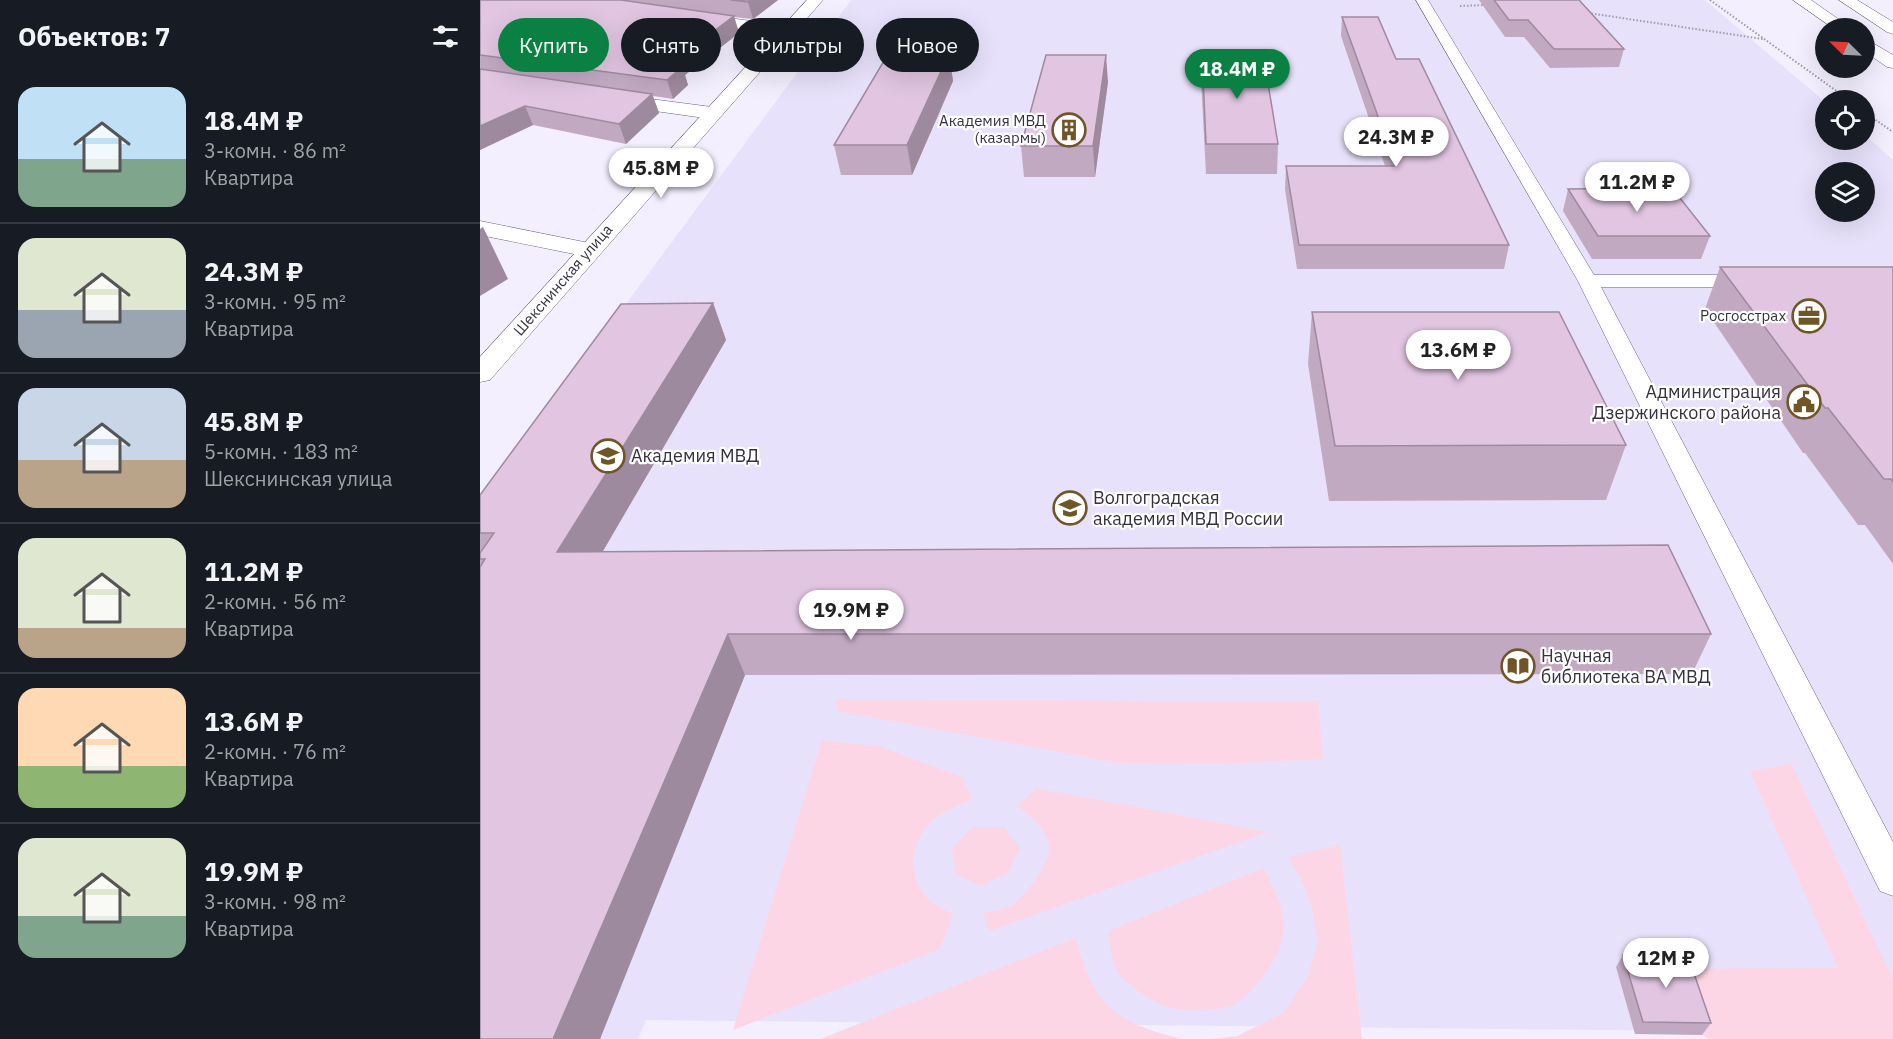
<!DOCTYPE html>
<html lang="ru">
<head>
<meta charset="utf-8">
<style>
  :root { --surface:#171b24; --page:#20242c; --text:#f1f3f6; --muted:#9ea1a6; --line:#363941; --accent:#0b8043 }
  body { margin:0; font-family:"IBM Plex Sans",sans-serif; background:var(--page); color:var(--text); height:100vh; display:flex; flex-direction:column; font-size:22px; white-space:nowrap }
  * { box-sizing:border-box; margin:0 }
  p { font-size:20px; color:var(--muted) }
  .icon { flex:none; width:33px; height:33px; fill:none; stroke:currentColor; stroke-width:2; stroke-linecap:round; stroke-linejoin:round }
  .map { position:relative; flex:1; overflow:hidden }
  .panel { display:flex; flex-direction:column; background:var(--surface); width:480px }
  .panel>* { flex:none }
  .banner { position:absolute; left:18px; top:18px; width:570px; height:54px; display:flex; gap:12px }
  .needle { width:39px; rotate:294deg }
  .buttons { position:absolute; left:1335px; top:18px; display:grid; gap:12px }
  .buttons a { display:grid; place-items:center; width:60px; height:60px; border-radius:50%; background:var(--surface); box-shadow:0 6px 24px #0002; font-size:30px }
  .price { position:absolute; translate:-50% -51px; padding:0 14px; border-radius:21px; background:#fff; color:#222; font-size:20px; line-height:39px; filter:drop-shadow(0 2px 3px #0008) }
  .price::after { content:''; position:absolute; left:50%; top:36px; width:18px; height:14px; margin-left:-9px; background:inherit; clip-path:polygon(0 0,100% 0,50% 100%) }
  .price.current { background:var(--accent); color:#fff }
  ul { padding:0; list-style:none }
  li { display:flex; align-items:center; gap:18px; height:150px; padding:0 18px }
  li+li { border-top:2px solid var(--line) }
  li span { display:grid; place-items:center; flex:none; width:168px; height:120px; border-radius:18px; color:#555 }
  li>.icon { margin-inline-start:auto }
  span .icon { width:72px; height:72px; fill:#fffc; stroke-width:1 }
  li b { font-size:26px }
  h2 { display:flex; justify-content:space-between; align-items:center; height:72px; padding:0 18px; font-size:26px }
  .tag { padding:0 21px; border-radius:27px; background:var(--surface); box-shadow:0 6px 24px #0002; font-size:21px; line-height:54px }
  .tag.current { background:var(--accent); color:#fff }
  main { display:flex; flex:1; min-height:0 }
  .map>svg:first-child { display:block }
</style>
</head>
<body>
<main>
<section class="panel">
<h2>Объектов: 7<svg class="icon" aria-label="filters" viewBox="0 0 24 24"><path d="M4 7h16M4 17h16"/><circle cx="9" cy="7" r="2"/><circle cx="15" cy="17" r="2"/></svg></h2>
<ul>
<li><span style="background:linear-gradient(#bfe0f5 60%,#7fa58c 0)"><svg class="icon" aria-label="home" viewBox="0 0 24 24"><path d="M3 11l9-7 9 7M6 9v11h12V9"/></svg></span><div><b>18.4M ₽</b><p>3-комн. · 86 m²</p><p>Квартира</p></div></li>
<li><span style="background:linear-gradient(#dfe7d0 60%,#9aa5b1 0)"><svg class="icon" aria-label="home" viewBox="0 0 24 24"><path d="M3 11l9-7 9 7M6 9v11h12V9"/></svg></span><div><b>24.3M ₽</b><p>3-комн. · 95 m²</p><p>Квартира</p></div></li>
<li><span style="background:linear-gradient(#c9d6e8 60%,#b9a48a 0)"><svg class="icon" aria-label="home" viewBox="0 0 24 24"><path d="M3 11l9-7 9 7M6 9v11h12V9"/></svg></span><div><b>45.8M ₽</b><p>5-комн. · 183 m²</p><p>Шекснинская улица</p></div></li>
<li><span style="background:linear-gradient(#dfe7d0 75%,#b9a48a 0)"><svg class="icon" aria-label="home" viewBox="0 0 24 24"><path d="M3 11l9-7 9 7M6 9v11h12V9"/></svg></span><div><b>11.2M ₽</b><p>2-комн. · 56 m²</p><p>Квартира</p></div></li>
<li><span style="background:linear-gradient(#ffd9b3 65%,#8fb573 0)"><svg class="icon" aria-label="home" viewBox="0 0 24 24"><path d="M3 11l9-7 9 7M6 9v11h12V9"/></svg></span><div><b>13.6M ₽</b><p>2-комн. · 76 m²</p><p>Квартира</p></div></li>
<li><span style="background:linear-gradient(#dfe7d0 65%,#7fa58c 0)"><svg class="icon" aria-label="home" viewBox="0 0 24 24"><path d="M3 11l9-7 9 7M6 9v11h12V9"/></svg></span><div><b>19.9M ₽</b><p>3-комн. · 98 m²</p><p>Квартира</p></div></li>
</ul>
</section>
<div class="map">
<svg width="1413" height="1039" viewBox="0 0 1413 1039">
  <rect width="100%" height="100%" fill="#f3effe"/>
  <path fill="#e8e1fb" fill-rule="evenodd" d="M371,0H1225L1345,102L1346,140H1384L1385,135L1413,160V1033L166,1020L158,1039H0V501ZM1346,172H1384V212H1346Z"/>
  <g fill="#fdd6e5">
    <path d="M356,699L838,702L843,759L738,764L638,763L357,711Z"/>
    <path d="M342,740L401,747L482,777L492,799C478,806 458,813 447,826C429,848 429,878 448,899C454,905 465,910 473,914L460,949L253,1030Z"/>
    <path d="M1312,764L1413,980V1039H1229L1222,1035L1200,969L1358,968L1270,771Z"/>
    <path d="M556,788L788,832L509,931L503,913C511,911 523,910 531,906C545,897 570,865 569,847C568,830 550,816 538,806Z"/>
    <path d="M492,827H524L540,848L528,873L502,886L476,875L472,849Z"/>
    <path d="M860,845L882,1039H732L757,1036L803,1013L827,979L838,942L831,904L821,879L808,857Z"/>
    <path d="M783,868C808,911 814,940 780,980C774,988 762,1001 753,1005C737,1011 701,1013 685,1006C670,1000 646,985 637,971C630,958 630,945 629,931Z"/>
    <path d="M596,938C613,1005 635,1023 702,1039H340Z"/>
  </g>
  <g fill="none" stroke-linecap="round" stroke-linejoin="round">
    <defs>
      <path id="service" d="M936,0H948L1114,275H1272L1279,277L1282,281L1279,285L1272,287H1121L1413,842V896L1400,891L1098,281Z"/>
      <g id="minor">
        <path d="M212,13L307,26L315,31L307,36L206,21L204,18L206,15Z"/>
        <path d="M132,94L232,107L239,109L241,113L239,117L232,119L125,104L123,100L125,96Z"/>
        <path d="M0,221L109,243L117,245L121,250L117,255L109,257L0,235Z"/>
      </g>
      <path id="tertiary" d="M327,0H343L10,380L0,382V357Z"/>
      <g id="trunk">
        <path d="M1313,0H1331L1371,28H1353Z"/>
        <path d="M1359,0H1377L1413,22V34L1407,32Z"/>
        <path d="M1384,38L1413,55V68L1407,67L1384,51Z"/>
      </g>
    </defs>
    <use href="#service" stroke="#6a6180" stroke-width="1"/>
    <use href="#minor" stroke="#6a6180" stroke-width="1"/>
    <use href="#tertiary" stroke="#6a6180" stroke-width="1"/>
    <use href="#trunk" stroke="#6a6180" stroke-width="1"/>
    <g stroke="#9e9aa9" stroke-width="2" stroke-dasharray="1.5 2" stroke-linecap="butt">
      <path d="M1230,0L1369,100"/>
      <path d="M980,6L1005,5"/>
      <path d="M1108,13L1283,39"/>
      <path d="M1384,112L1413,132"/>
    </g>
    <use href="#service" fill="#fff" fill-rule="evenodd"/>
    <use href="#minor" fill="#fff" fill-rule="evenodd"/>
    <use href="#tertiary" fill="#fff" fill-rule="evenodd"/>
    <use href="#trunk" fill="#fff" fill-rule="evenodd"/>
  </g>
  <g fill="#c2a9c2">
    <path d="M0,0H298L273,19L254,17L259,33L205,75L208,85L193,99L173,96L179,113L146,144L53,125L0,150Z"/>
    <path d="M999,0H1099L1144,49L1139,67L1070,68L1044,37H1025Z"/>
    <path d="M862,17L916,59L1029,245L1024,269H817L805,189L806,166H905L861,36Z"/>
    <path d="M722,53L798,144L797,174H726L721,80Z"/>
    <path d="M469,54L473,81L432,175H361L354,145Z"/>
    <path d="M628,82L615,177H544L541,146Z"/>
    <path d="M1088,189L1230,236L1221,259H1112L1083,211Z"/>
    <path d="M1240,267H1413V564L1385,525H1378L1325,453H1323L1225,309Z"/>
    <path d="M233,303L246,340L123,551L1231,634L1212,674L265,675L120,1039H0V495Z"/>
    <path d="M832,312L1146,445L1126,500L849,501L828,364Z"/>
    <path d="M1143,955L1231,1023L1222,1035L1155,1034L1136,967Z"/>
  </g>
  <g fill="#9e8a9e">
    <path d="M272,0H298L273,19L268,2Z"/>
    <path d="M254,16L259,33L205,75L208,85L193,99L187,80L186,67Z"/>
    <path d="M469,54L473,81L432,175L427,145Z"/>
    <path d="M626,55L628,82L615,177L613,146Z"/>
    <path d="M172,94L179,113L146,144L139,124Z"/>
    <path d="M45,106L53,125L0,150V126Z"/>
    <path d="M3,227L28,279L0,296V229Z"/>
    <path d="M233,303L246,340L99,592L77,552Z"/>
    <path d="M248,634L265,675L120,1039H73Z"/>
  </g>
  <g fill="#e1c5e1" stroke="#9e8a9e" stroke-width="1.5">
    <path d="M0,0H141L254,16L186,67H202L187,80L0,55Z"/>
    <path d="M251,0H272L268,2Z"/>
    <path d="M1014,0H1099L1144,49H1074L1048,20H1029Z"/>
    <path d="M862,17H898L916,59H939L1029,245H819L806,166H916Z"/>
    <path d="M722,53H783L798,144H726Z"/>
    <path d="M408,54H469L427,145H354Z"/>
    <path d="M566,55H626L613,146H541Z"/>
    <path d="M0,69L172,94L139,124L45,106L0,126Z"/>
    <path d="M1192,188L1230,236H1118L1088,189Z"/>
    <path d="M1240,267H1413V482L1411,479H1404L1348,408H1345Z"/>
    <path d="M233,303L77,552L1188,545L1231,634H248L73,1039H0V567L5,559H0V553L14,533H0V495L141,304Z"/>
    <path d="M832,312H1079L1146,445L855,446Z"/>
    <path d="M1143,955L1208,956L1231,1023L1163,1022Z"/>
  </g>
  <defs>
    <symbol id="building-ring" viewBox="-11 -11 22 22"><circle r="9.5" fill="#fff" stroke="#705527" stroke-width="1.5"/><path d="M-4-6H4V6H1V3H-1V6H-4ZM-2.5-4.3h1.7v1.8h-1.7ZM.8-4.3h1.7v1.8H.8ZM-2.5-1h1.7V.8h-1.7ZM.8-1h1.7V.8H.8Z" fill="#705527"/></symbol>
    <symbol id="office-ring" viewBox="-11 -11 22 22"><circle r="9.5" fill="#fff" stroke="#705527" stroke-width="1.5"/><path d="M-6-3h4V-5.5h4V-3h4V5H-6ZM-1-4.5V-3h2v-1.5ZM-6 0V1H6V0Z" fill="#705527"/></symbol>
    <symbol id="civic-ring" viewBox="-11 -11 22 22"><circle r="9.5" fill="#fff" stroke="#705527" stroke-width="1.5"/><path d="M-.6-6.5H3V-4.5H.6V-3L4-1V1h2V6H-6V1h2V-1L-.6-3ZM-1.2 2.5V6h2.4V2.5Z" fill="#705527"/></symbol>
    <symbol id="university-ring" viewBox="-11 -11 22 22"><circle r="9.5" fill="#fff" stroke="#705527" stroke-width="1.5"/><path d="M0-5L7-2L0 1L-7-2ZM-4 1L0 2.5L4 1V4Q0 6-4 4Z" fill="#705527"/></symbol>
    <symbol id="library-ring" viewBox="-11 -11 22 22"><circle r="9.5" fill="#fff" stroke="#705527" stroke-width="1.5"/><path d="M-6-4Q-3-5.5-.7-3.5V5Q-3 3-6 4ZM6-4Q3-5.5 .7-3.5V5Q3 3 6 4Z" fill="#705527"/></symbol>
  </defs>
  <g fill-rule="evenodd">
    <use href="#building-ring" x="570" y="111" width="38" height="38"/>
    <use href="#office-ring" x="1310" y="297" width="38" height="38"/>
    <use href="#civic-ring" x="1305" y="383" width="38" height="38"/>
    <use href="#university-ring" x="109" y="437" width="38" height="38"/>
    <use href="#university-ring" x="571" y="489" width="38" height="38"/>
    <use href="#library-ring" x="1019" y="647" width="38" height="38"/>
  </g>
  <g text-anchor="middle" stroke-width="4.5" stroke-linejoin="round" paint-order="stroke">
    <g font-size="15" fill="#35313f" stroke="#fff" text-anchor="end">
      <text x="566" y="126">Академия МВД<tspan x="566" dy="17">(казармы)</tspan></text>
      <text x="1306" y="321">Росгосстрах</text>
    </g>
    <g font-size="15" fill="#35313f" stroke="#fff">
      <text transform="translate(83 280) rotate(-49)" y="5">Шекснинская улица</text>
    </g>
    <g font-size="18" fill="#35313f" stroke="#fff" text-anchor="start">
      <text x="1301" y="398" text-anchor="end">Администрация<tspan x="1301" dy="21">Дзержинского района</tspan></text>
      <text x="151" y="462">Академия МВД</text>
      <text x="613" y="504">Волгоградская<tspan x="613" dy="21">академия МВД России</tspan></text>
      <text x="1061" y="662">Научная<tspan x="1061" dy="21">библиотека ВА МВД</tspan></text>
    </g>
  </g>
</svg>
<div class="buttons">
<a><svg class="needle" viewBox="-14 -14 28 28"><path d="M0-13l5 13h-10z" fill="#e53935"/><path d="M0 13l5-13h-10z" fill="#9ea1a6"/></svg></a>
<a><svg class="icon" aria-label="locate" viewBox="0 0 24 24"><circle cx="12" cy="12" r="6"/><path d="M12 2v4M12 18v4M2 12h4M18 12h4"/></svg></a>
<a><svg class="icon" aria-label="layers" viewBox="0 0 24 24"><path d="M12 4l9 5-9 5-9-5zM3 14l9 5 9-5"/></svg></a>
</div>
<b class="price current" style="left:757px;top:100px">18.4M ₽</b>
<b class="price" style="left:916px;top:168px">24.3M ₽</b>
<b class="price" style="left:181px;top:199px">45.8M ₽</b>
<b class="price" style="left:1157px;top:213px">11.2M ₽</b>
<b class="price" style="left:978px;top:381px">13.6M ₽</b>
<b class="price" style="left:371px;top:641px">19.9M ₽</b>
<b class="price" style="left:1186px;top:989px">12M ₽</b>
<div class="banner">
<a class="tag current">Купить</a>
<a class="tag">Снять</a>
<a class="tag">Фильтры</a>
<a class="tag">Новое</a>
</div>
</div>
</main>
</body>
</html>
